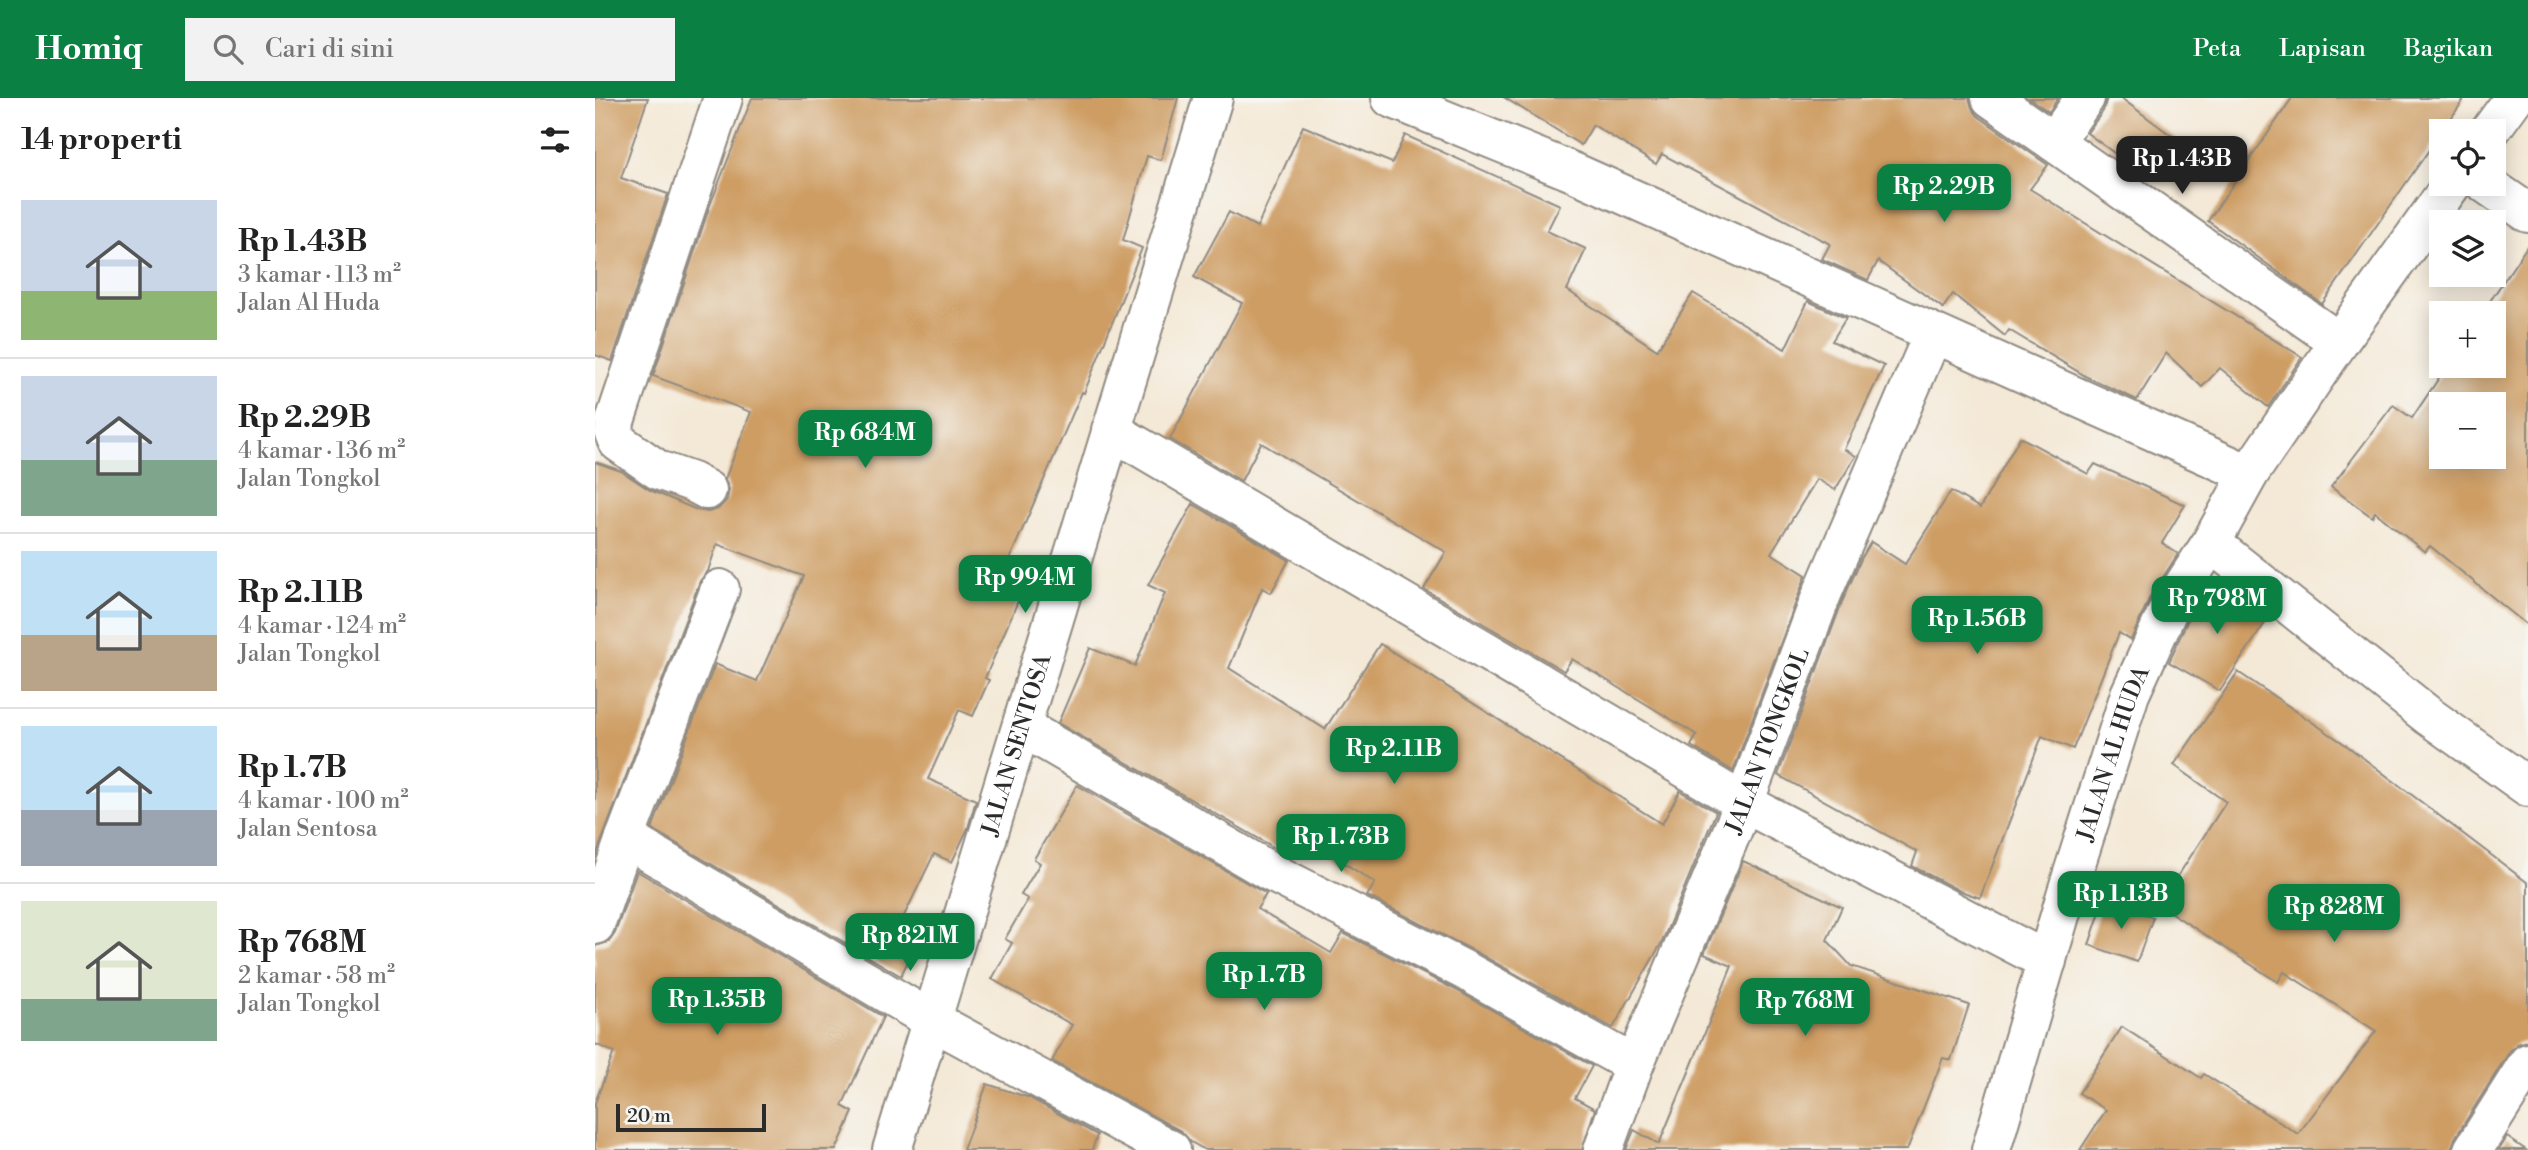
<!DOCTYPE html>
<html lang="id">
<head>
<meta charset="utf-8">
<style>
  :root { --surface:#fff; --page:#f2f2f2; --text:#222; --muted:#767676; --line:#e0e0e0; --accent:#0b8043 }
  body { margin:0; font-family:"Libre Bodoni",serif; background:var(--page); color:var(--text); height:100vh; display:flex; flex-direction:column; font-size:26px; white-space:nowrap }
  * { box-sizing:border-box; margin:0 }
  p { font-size:23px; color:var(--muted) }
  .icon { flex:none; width:38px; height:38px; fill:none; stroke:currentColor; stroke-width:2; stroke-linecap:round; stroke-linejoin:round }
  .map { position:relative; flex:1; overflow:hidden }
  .sheet { display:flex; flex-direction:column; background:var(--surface); width:595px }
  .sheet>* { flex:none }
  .tools { position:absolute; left:1834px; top:21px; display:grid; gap:14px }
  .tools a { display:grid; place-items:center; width:77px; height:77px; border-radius:0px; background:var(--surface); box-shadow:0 4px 18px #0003; font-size:35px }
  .scale { position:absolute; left:21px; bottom:18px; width:150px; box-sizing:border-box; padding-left:7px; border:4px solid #2b2b2b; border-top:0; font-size:19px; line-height:24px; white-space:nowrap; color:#2b2b2b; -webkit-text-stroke:5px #f6f6f2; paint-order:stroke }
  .price { position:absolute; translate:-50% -60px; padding:0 16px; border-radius:14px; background:var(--accent); color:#fff; font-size:23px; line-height:46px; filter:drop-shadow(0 2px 4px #0008) }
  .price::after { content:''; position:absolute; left:50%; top:42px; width:21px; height:16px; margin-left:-10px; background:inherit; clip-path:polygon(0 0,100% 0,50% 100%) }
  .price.active { background:#222; color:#fff }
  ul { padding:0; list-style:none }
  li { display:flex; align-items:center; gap:21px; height:175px; padding:0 21px }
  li+li { border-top:2px solid var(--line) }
  li span { display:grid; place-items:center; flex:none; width:196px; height:140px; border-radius:0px; color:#555 }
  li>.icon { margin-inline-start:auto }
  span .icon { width:84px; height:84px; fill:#fffc; stroke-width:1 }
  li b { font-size:30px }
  h2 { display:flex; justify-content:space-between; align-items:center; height:84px; padding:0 21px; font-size:30px }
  header { display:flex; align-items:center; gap:42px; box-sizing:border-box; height:98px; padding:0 35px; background:var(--accent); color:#fff }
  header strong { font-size:33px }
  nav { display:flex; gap:38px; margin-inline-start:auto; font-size:24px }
  .search { width:490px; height:63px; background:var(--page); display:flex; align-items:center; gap:18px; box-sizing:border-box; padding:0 24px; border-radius:0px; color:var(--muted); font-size:26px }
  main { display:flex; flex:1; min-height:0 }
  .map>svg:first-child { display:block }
</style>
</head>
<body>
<header>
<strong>Homiq</strong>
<div class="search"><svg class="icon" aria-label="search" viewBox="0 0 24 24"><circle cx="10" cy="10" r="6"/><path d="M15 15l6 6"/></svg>Cari di sini</div>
<nav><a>Peta</a><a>Lapisan</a><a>Bagikan</a></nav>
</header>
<main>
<section class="sheet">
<h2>14 properti<svg class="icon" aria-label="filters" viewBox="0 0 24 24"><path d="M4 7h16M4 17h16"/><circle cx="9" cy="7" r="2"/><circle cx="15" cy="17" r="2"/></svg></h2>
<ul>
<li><span style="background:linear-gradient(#c9d6e8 65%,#8fb573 0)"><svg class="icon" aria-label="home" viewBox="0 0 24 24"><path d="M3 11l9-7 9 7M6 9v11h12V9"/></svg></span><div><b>Rp 1.43B</b><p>3 kamar · 113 m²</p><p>Jalan Al Huda</p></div></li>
<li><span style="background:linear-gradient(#c9d6e8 60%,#7fa58c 0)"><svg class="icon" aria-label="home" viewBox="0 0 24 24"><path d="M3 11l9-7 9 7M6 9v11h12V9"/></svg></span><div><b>Rp 2.29B</b><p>4 kamar · 136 m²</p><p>Jalan Tongkol</p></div></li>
<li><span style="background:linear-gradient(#bfe0f5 60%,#b9a48a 0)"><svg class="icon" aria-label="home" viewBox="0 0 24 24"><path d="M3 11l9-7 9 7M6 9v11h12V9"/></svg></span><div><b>Rp 2.11B</b><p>4 kamar · 124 m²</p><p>Jalan Tongkol</p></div></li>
<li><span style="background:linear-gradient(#bfe0f5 60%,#9aa5b1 0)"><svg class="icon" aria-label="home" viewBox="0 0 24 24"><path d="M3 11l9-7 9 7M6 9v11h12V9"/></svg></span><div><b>Rp 1.7B</b><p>4 kamar · 100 m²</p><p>Jalan Sentosa</p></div></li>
<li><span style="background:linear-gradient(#dfe7d0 70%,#7fa58c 0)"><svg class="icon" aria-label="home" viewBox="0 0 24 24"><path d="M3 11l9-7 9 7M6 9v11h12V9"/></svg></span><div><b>Rp 768M</b><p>2 kamar · 58 m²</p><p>Jalan Tongkol</p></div></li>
</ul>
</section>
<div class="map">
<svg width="1933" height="1052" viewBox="0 0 1933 1052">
  <rect width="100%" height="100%" fill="#f6f6f2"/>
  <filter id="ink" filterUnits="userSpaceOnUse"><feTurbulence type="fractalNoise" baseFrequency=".0143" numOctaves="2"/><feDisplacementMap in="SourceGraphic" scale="14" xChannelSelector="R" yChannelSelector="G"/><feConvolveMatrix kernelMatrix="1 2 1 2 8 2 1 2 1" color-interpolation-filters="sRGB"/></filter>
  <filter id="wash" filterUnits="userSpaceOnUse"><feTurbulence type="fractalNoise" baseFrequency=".00686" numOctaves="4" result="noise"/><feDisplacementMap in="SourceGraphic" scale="28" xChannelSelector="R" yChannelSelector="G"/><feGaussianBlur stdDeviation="1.57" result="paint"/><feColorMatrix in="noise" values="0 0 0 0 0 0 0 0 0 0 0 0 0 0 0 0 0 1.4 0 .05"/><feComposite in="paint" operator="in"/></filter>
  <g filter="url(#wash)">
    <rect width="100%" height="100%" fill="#f4e9d7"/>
    <g id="blocks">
      <g fill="#ce9d63" fill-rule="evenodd">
        <path d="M0,0H53L26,80L73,96L17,263L0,257Z"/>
        <path d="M157,0H583L566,62L552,58L528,142L547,150L489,295L487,294L415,460L437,470L390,580L394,582L378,618L364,612L333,681L381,702L373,730L357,764L339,756L306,824L326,834L306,878L57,731L120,566L162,583L209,478L122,446L113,473L105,483L0,760V364L26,373L55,392L102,412L113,414L123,411L132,402L134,391L130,381L156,314L58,278L114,110Z"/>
        <path d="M910,0H1374L1377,10L1383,18L1453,67L1435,91L1707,259L1673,309L1625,270L1607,289L1571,255L1542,302L1492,279L1414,232L1410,238L1358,196L1348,210L1283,163L1273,182L1231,163L1227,161L1235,146L1067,56L1061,66L998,27L986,47Z"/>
        <path d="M1434,0H1463L1454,14Z"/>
        <path d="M1512,0H1526L1581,41L1552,79L1492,35L1508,13Z"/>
        <path d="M1697,0H1870L1727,206L1613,123Z"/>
        <path d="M708,28L797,65L810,37L965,107L952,133L991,151L972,192L1062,252L1098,195L1190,251L1213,203L1251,220L1237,243L1289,268L1249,351L1261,358L1240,392L1222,381L1176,455L1211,477L1138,673L1096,648L1102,637L977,561L969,573L829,491L851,454L666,345L646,383L575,341L647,205L599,179L634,114L662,129Z"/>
        <path d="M1933,147V528L1835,448L1830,454L1780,414L1777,419L1736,389L1798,307L1817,320L1852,268H1899V215H1887ZM1846,306H1899V359H1846Z"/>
        <path d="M1425,339L1493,376L1500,366L1590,407L1567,445L1583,456L1555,499L1536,542L1524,535L1478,651L1447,638L1385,800L1363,792L1317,768L1322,754L1183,677L1247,504L1266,461L1276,444L1310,466L1356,393L1385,410Z"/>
        <path d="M598,406L694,462L676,495L667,490L634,570L730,631L785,546L1067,726L1085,693L1121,714L1067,844L1018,930L881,854L772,798L780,785L704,736L692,757L463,625L495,550L540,568L570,495L553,487Z"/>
        <path d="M1619,481L1674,519L1625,593L1574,564L1594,519Z"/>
        <path d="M1643,574L1751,647L1933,785V943L1922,946L1915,953L1860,1040L1856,1052H1485L1511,1012L1484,995L1527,929L1606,980L1609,976L1703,1036L1781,933L1689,874L1683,884L1564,807L1631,704L1579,667Z"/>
        <path d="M482,687L671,796L662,811L736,855L748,835L861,892L997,968L980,1000L1000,1011L987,1052H610L596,1044L586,1033L457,963L477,927L397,881L417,845L410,841L433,801L426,797L445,765L439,761Z"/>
        <path d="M1148,763L1247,809L1232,842L1256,868L1374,907L1356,962L1348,960L1312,1052H1031L1039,1032L1064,1046L1096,969L1137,868L1109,856Z"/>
        <path d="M42,773L288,919L247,1008L258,1014L241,1052H0V1005L19,954L0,946V848L14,844L20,835Z"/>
        <path d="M1509,802L1558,819L1542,864L1494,847Z"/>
        <path d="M392,986L435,1000L502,1037L497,1052H368Z"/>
        <path d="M1912,1039L1931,1052H1904Z"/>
      </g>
    </g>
  </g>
  <g filter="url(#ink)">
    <use href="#blocks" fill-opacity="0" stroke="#908a81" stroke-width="2"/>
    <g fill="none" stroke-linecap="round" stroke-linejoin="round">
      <defs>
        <g id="minor">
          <path d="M796,0L978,74L1654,376"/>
          <path d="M1396,0L1744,244"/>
          <path d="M1895,33L1919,0"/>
          <path d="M1459,44L1490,0"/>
          <path d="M1891,86L1933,115"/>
          <path d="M516,332L1149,705L1452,863"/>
          <path d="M112,392L97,384L63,372L23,344L19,335L20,323L128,0"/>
          <path d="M1616,445L1835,619L1933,689"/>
          <path d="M427,629L674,773L871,873L1039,967"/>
          <path d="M30,740L338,923L576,1052"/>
          <path d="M0,827L30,740L125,491"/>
          <path id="s1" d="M297,1052L618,0"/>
          <path id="s2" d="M1008,1052L1039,967L1149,705L1227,496L1338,236"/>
          <path id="s3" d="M1396,1052L1471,797L1535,596L1575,508L1616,445L1654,376L1744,244L1857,86"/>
          <path d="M1878,1052L1933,965"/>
        </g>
      </defs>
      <use href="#minor" stroke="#908a81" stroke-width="42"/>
      <use href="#minor" stroke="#fff" stroke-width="38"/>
    </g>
  </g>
  <g text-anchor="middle" stroke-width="5" stroke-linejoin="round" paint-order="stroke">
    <g font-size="23" fill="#2b2b2b" stroke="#f6f6f2">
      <text dy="8" stroke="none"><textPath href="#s2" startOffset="441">JALAN TONGKOL</textPath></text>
      <text dy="8" stroke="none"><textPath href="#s1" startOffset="424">JALAN SENTOSA</textPath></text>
      <text dy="8" stroke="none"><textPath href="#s3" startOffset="415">JALAN AL HUDA</textPath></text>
    </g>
  </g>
</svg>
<div class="tools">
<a><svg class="icon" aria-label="locate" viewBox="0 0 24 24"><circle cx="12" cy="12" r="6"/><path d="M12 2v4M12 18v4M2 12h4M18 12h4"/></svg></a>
<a><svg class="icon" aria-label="layers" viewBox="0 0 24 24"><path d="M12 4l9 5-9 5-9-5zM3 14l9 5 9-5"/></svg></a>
<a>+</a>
<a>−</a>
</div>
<div class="scale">20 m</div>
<b class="price active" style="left:1587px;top:98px">Rp 1.43B</b>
<b class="price" style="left:1349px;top:126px">Rp 2.29B</b>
<b class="price" style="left:270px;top:372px">Rp 684M</b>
<b class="price" style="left:430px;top:517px">Rp 994M</b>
<b class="price" style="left:1622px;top:538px">Rp 798M</b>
<b class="price" style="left:1382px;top:558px">Rp 1.56B</b>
<b class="price" style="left:799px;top:688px">Rp 2.11B</b>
<b class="price" style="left:746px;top:776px">Rp 1.73B</b>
<b class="price" style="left:1526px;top:833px">Rp 1.13B</b>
<b class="price" style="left:1739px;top:846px">Rp 828M</b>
<b class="price" style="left:315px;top:875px">Rp 821M</b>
<b class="price" style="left:669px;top:914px">Rp 1.7B</b>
<b class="price" style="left:122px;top:939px">Rp 1.35B</b>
<b class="price" style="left:1210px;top:940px">Rp 768M</b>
</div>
</main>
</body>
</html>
